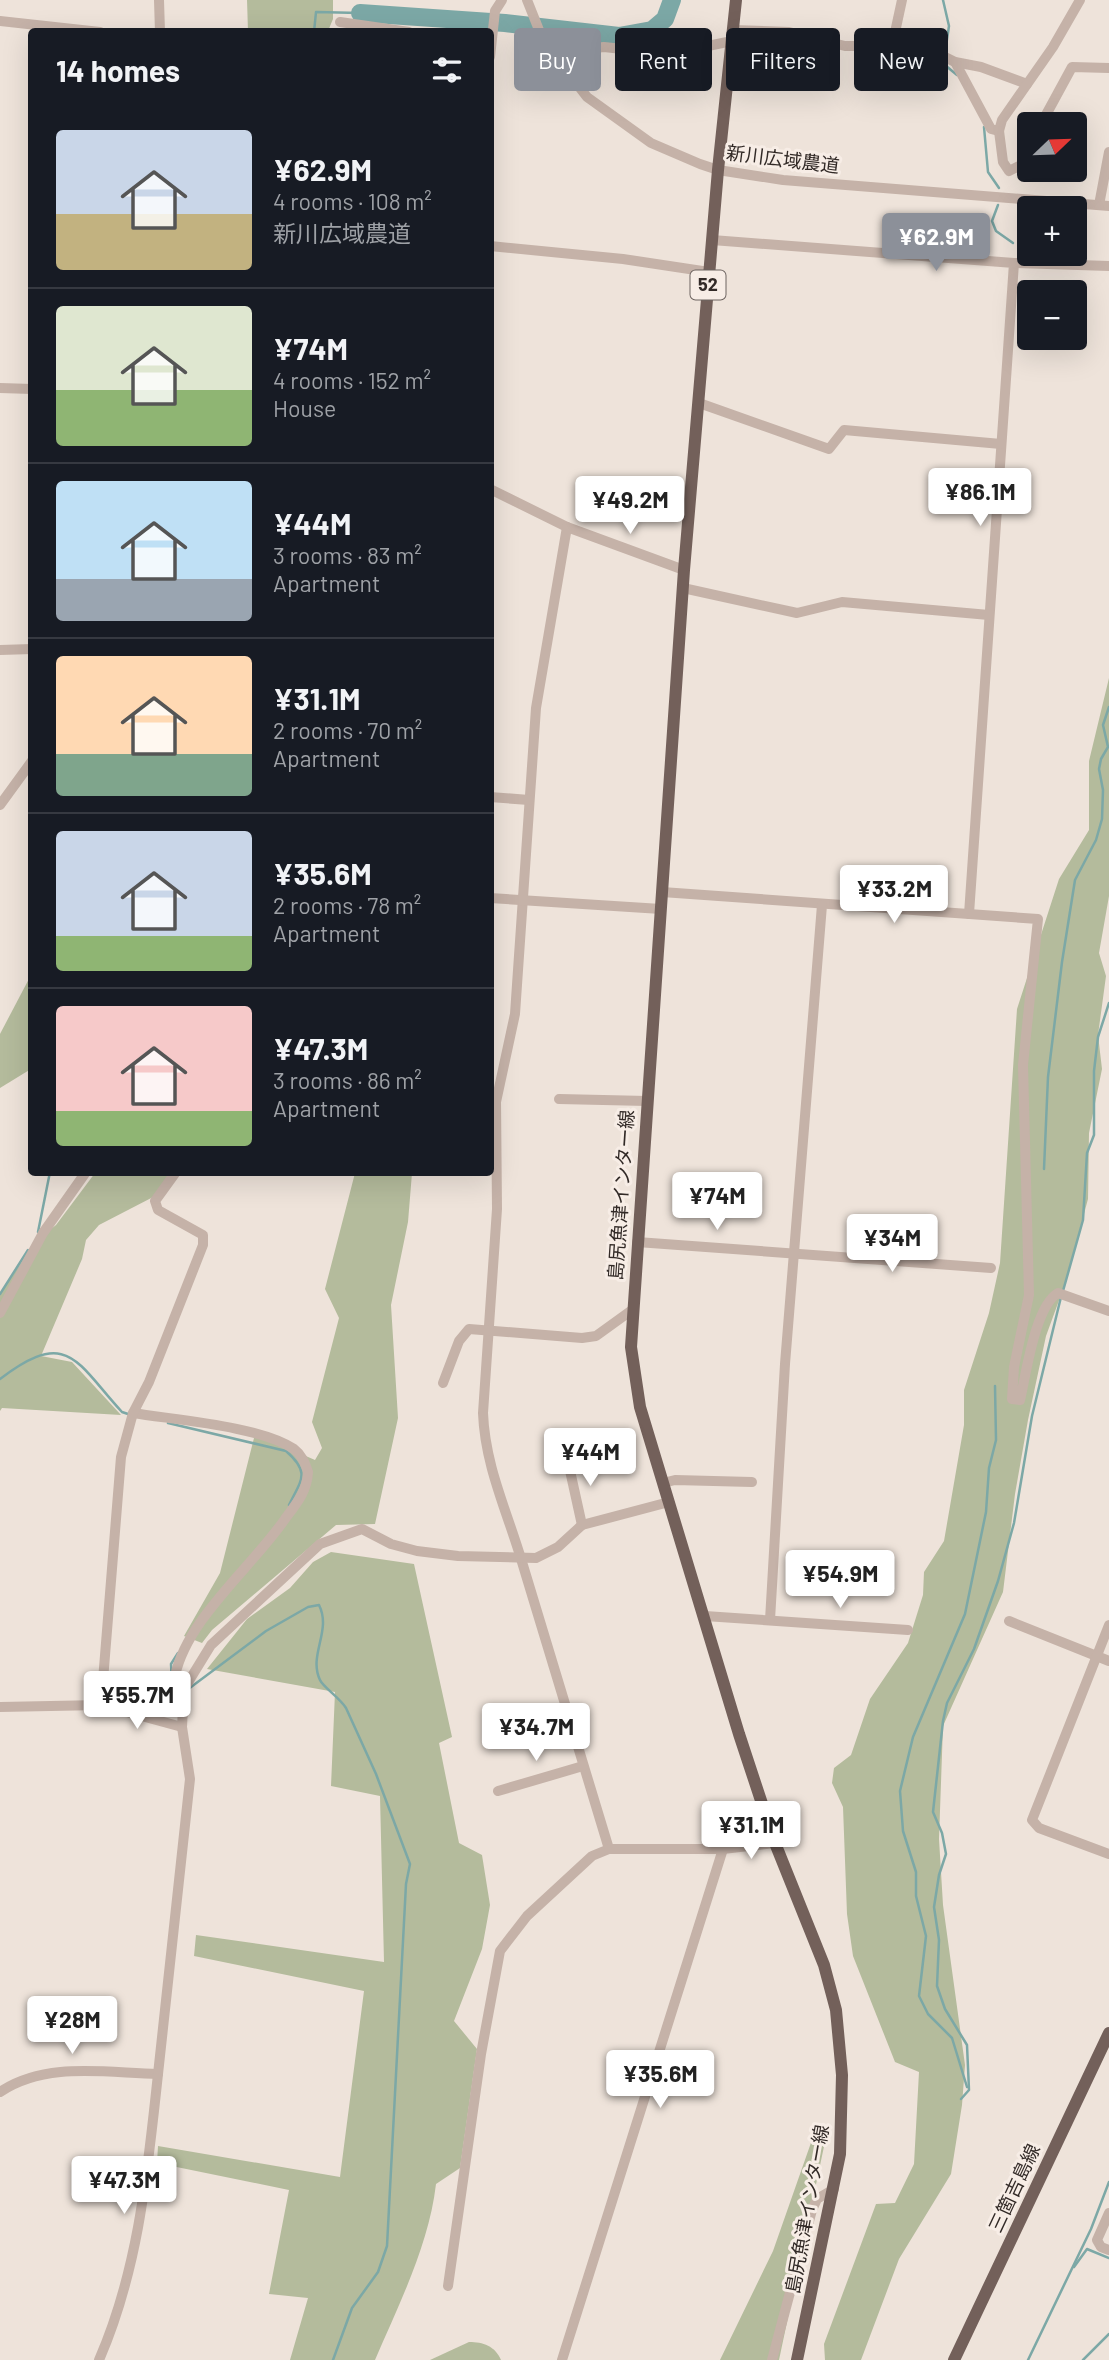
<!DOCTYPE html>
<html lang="en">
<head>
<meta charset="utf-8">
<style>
  :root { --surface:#171b24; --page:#20242c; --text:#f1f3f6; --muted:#9ea1a6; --line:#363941; --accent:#8c9099 }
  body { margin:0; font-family:Barlow,"Noto Sans JP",sans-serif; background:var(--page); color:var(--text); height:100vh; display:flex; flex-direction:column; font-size:26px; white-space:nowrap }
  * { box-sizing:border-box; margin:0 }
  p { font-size:23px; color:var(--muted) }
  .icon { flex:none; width:38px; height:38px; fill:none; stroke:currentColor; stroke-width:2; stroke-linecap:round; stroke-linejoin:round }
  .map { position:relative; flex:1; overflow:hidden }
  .details { position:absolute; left:28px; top:28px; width:466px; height:1148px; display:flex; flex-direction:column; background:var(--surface); border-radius:7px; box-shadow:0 7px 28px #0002 }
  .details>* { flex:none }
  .banner { position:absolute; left:514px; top:28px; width:488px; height:63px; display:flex; gap:14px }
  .needle { width:46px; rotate:67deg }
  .controls { position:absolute; left:1017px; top:112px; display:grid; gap:14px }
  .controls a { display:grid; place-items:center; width:70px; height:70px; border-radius:7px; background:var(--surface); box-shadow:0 7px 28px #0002; font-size:35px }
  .price { position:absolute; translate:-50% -60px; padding:0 16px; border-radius:7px; background:#fff; color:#222; font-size:23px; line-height:46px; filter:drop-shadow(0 2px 4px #0008) }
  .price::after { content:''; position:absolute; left:50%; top:42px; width:21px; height:16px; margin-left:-10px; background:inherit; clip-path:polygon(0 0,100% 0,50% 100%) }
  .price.current { background:var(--accent); color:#fff }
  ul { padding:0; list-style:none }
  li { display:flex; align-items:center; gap:21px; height:175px; padding:0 28px }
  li+li { border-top:2px solid var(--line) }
  li span { display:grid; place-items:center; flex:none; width:196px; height:140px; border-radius:7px; color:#555 }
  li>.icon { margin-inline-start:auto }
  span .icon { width:84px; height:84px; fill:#fffc; stroke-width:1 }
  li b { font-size:30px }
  h2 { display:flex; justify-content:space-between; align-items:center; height:84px; padding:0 28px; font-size:30px }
  .chip { padding:0 24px; border-radius:7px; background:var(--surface); box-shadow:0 7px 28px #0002; font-size:24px; line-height:63px }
  .chip.current { background:var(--accent); color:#fff }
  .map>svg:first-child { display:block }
</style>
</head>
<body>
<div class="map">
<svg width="1109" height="2360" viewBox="0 0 1109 2360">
  <rect width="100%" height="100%" fill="#eee3da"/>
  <g fill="#b4bb9c">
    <path d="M247,0H333V19L328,31H248Z"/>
    <path d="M1109,678V896L1099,953L1106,976L1098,1035L1102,1069L1089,1133L1088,1199L1065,1284L1046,1336L1028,1420L1015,1494L1003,1592L943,1726L939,1839L943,1905L965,2065L962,2105L951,2174L899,2259L861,2360H825L824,2344L876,2204L895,2203L914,2164L919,2072L895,2062L853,1956L847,1914L843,1807L832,1783L834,1768L851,1755L870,1699L908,1643L923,1595L924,1572L944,1541L964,1425V1390L989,1313L1000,1263L1017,1009L1059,879L1089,830V761Z"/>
    <path d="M31,975V1069L0,1088V1034Z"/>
    <path d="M95,1173H174L157,1195L99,1225L86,1240L82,1259L41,1356L72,1362L121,1415L2,1408L0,1411V1294L36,1241L56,1225Z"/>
    <path d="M355,1173H412L408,1222L391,1305L398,1418L375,1524L336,1525L212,1630L202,1643L184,1636L220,1573L255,1434L315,1460L322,1448L312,1422L339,1318L325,1289Z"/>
    <path d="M331,1552L414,1564L452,1737L439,1743L459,1843L482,1855L490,1905L482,1949L454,2021L477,2049L460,2168L436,2184C429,2245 399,2304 375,2360H290L308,2298L269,2294L289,2190L157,2163L158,2146L340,2177L364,1991L194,1956L196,1935L384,1962L380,1796L331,1786L335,1692L207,1669L247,1619L290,1588L313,1562Z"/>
    <path d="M813,2137H826L779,2360H720L773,2251Z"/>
    <path d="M469,2342C483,2342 495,2346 501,2360H430Z"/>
  </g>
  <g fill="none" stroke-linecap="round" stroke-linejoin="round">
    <g stroke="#7ca8a6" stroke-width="2.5">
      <path d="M314,32L316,12L360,13"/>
      <path d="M939,52L946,46L949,26L943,0"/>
      <path d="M934,56L957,75"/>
      <path d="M984,127L988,172L999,188"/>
      <path d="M998,205L992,221L996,231L1013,243"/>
      <path d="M1044,1169L1048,1077L1062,962L1075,880L1096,840L1102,819L1103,790L1099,769L1101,759L1108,747L1103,725L1109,707"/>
      <path d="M38,1232L50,1172"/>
      <path d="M1063,1291L1083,1220L1087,1153L1094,1135V1071L1098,1037L1109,1003"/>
      <path d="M0,1294L28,1250"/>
      <path d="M0,1379C68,1327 76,1362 122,1412L131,1415"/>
      <path d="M168,1423L286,1451C311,1473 301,1480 289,1505"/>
      <path d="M178,1653L171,1664L172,1684L181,1692"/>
      <path d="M187,1690L266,1631L308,1607L319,1605C332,1631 308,1655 320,1680C323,1687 340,1698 346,1708L376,1774L410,1864L406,1884L387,2246L378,2272L352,2308L333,2360"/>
      <path d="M967,2087L952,2038L928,2014L919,1996L926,1936L916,1896V1872L903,1831L900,1791L913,1737L965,1614L986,1512L989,1468L996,1440L995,1386"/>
      <path d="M961,2099L969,2090L967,2045L945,2009L937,1986L939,1940L934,1907L939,1875L946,1854L942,1833L933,1812L943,1721L947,1703L974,1649L998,1581L1014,1523L1032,1416L1061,1297"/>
      <path d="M1074,2267L1087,2249L1109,2258"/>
      <path d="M1028,2360L1091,2229L1109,2182"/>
      <path d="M1083,2360L1109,2334"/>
    </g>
    <path stroke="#7ca8a6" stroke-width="18" d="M360,13L505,23L619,36L652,30L665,19L672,0"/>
    <g stroke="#c5b2a8" stroke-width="10">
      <path d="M159,0L160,32"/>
      <path d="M527,0L543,40L587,97L651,143L700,164L718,170L783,180L1109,206"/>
      <path d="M0,21L100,32"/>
      <path d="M340,22L409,32"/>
      <path d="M733,30L789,32L845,46H861L894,37L902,0"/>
      <path d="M894,37L921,45L955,62L981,67L1027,84"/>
      <path d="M553,53L604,47L669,54L732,41"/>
      <path d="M490,57L495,11L502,0"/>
      <path d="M955,62L991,129L999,131L1002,120L1053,47L1080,0"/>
      <path d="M1041,124L1072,67L1109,68"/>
      <path d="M999,131L1003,162L1009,171L1021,165L1029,146"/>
      <path d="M1099,205L1109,152"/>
      <path d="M712,240L1014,263L969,914"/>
      <path d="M490,246L623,259L709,272"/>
      <path d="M1014,263L1109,266"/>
      <path d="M0,388L32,389"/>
      <path d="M699,403L829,449L844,430L1001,444"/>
      <path d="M490,489L567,527L684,570"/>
      <path d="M567,527L536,708L515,1014L496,1102L497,1209L483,1413C485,1466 507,1511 522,1562C551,1658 580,1753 609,1849"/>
      <path d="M683,588L797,613L842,602L989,615"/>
      <path d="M0,650L32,649"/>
      <path d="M490,797L529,800"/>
      <path d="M0,805L32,761"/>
      <path d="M662,892L1038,919L1023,1065L1029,1295L1014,1367L1012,1399L1020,1400C1026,1375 1035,1306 1058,1293L1109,1311"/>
      <path d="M490,898L661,909"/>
      <path d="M559,1099L647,1101"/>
      <path d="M637,1242L991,1268"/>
      <path d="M0,1313L43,1233L86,1172"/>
      <path d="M443,1383L459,1341L469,1329L582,1338L596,1336L632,1310"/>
      <path d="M133,1413C175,1420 260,1426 294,1449C302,1455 305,1463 308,1472C307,1492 296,1504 285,1519C252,1567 187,1619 175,1676L184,1689"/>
      <path d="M567,1457L582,1525"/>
      <path d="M663,1483L675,1480L752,1482"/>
      <path d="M705,1616L908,1630"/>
      <path d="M770,1620L785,1364L822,905"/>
      <path d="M1009,1621L1109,1661"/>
      <path d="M1109,1625L1032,1820L1039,1828L1109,1854"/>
      <path d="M101,1705L121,1457L133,1413L149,1382L203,1245V1235L158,1210L155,1201L176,1172"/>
      <path d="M0,1707L101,1705L182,1727"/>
      <path d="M498,1791L583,1766"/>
      <path d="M0,2092C46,2061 106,2073 158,2074"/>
      <path d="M1109,2213L1097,2240L1101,2247L1109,2250"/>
      <path d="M448,2286L481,2054L500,1951L527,1916L592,1856L609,1849H723L775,1843"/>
      <path d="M99,2360C140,2266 148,2165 159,2065C170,1969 180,1874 190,1779L182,1727L184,1689L211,1645L320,1544L362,1529L391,1544L417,1551L458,1556L536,1558L558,1547L582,1525L669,1502"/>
      <path d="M562,2360L723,1849"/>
      <path d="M772,2360L812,2210L817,2199L834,2189"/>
    </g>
    <g stroke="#73605a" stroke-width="12">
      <path d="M736,0L718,170L684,570L631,1347L640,1407L739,1734L775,1843L824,1965L836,2010L842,2075L840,2154L797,2360"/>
      <path d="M954,2360L1109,2033"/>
    </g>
  </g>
  <g text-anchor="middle" stroke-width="6" stroke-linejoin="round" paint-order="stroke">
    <rect fill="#f7ede6" stroke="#6d6460" stroke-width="2" x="690.5" y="270.5" width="35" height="29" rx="5"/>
    <g font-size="18" font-weight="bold" fill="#322a27">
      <text x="708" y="291">52</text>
    </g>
    <g font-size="19" fill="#322a27" stroke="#f7ede6">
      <text transform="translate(783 159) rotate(7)" y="7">新川広域農道</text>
      <text transform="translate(621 1195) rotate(-86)" y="7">島尻魚津インター線</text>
      <text transform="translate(1014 2188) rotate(-65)" y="7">三箇吉島線</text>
      <text transform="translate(807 2209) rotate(-80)" y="7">島尻魚津インター線</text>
    </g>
  </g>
</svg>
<div class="controls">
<a><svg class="needle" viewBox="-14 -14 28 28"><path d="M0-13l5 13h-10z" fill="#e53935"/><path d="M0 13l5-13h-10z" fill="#9ea1a6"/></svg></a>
<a>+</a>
<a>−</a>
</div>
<b class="price current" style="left:936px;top:273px">¥62.9M</b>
<b class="price" style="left:980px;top:528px">¥86.1M</b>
<b class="price" style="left:630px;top:536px">¥49.2M</b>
<b class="price" style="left:894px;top:925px">¥33.2M</b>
<b class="price" style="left:717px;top:1232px">¥74M</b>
<b class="price" style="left:892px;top:1274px">¥34M</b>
<b class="price" style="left:590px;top:1488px">¥44M</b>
<b class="price" style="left:840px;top:1610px">¥54.9M</b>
<b class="price" style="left:137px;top:1731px">¥55.7M</b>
<b class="price" style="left:536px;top:1763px">¥34.7M</b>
<b class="price" style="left:751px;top:1861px">¥31.1M</b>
<b class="price" style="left:72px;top:2056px">¥28M</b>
<b class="price" style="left:660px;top:2110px">¥35.6M</b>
<b class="price" style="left:124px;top:2216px">¥47.3M</b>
<div class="banner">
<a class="chip current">Buy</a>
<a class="chip">Rent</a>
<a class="chip">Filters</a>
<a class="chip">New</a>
</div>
<section class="details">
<h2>14 homes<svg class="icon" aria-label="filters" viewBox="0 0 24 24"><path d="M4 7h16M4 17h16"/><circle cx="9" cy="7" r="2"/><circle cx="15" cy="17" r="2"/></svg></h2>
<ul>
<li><span style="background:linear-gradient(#c9d6e8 60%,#c2b280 0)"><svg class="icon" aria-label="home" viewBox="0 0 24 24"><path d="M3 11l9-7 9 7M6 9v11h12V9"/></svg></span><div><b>¥62.9M</b><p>4 rooms · 108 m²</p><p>新川広域農道</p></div></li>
<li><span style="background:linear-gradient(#dfe7d0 60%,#8fb573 0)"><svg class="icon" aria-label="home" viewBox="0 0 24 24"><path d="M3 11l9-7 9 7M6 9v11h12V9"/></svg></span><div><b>¥74M</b><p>4 rooms · 152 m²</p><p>House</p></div></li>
<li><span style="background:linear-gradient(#bfe0f5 70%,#9aa5b1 0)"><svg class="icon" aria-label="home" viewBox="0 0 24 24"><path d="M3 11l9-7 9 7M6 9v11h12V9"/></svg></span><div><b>¥44M</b><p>3 rooms · 83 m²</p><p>Apartment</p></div></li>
<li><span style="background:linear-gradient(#ffd9b3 70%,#7fa58c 0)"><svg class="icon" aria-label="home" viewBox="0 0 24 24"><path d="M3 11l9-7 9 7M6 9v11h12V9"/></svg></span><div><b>¥31.1M</b><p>2 rooms · 70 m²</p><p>Apartment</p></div></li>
<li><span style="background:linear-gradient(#c9d6e8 75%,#8fb573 0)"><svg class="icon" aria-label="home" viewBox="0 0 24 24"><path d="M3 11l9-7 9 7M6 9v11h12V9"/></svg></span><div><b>¥35.6M</b><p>2 rooms · 78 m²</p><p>Apartment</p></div></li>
<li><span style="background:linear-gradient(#f6c9c9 75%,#8fb573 0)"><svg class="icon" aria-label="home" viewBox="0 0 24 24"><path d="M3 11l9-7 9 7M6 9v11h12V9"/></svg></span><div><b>¥47.3M</b><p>3 rooms · 86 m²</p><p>Apartment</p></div></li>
</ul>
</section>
</div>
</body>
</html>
